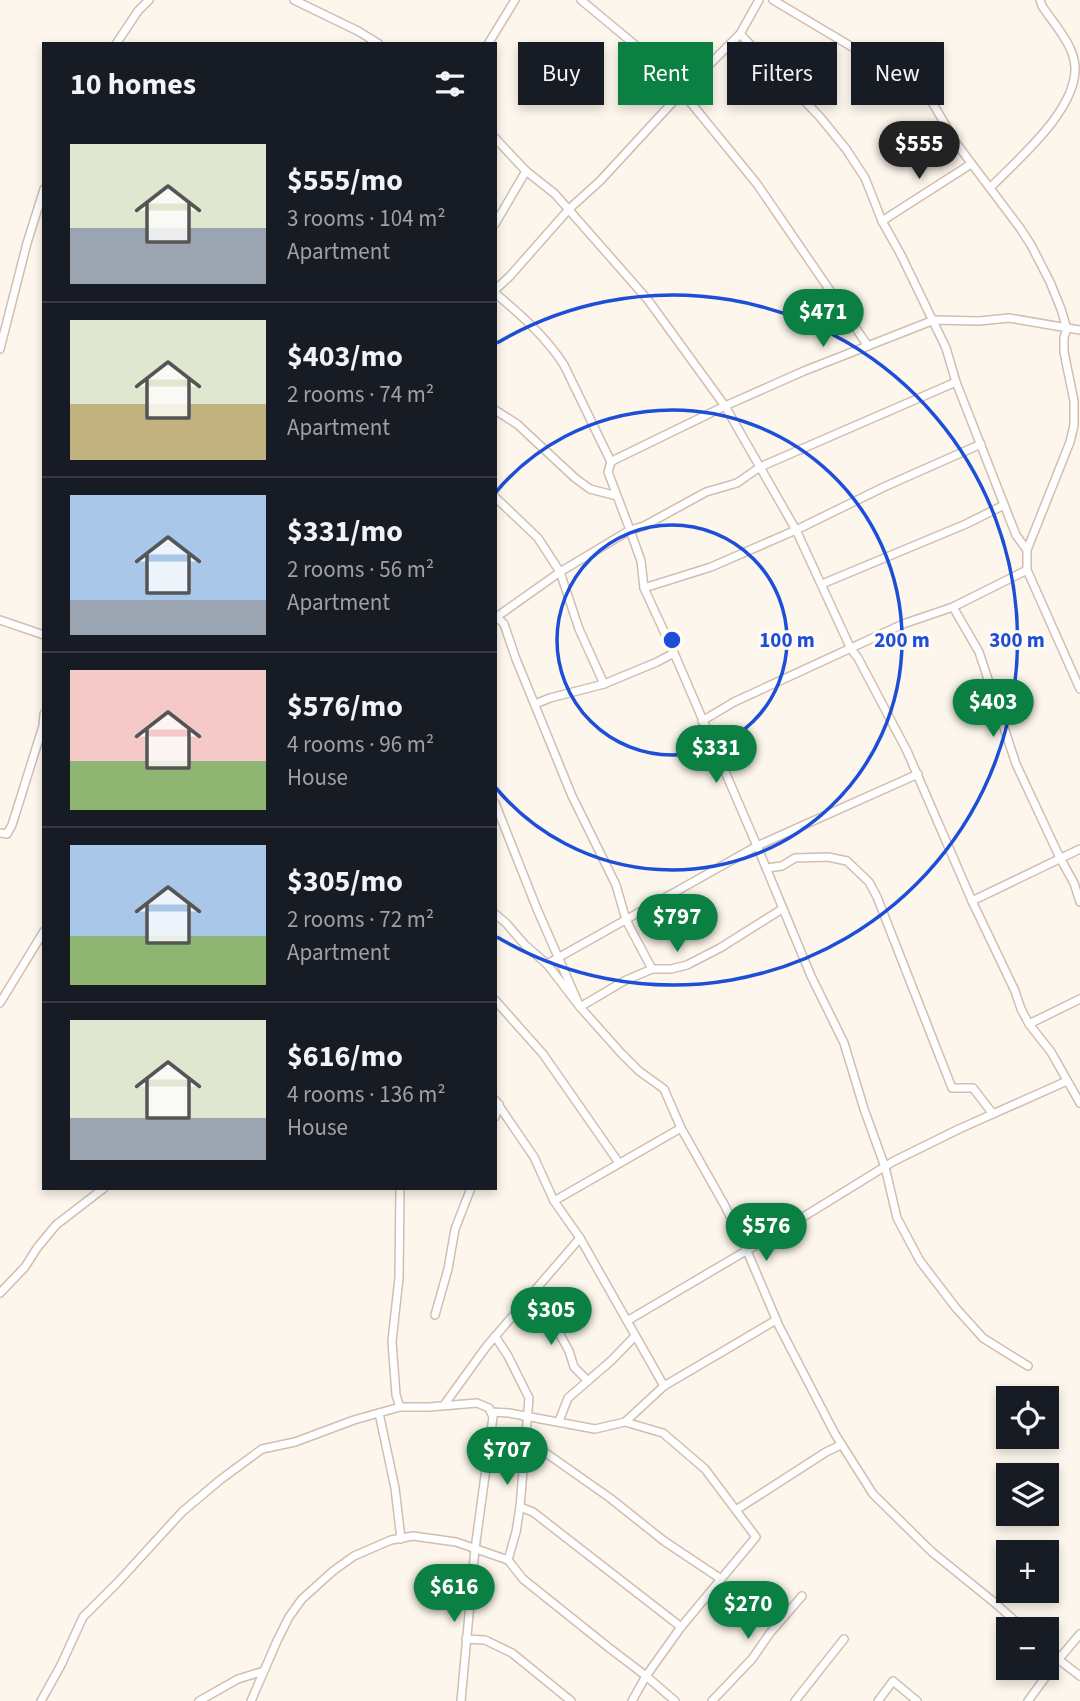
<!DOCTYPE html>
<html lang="en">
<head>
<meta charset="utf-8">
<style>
  :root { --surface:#171b24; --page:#242831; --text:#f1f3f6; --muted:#9ea1a6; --line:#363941; --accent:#0b8043 }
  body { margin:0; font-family:"Source Sans 3",sans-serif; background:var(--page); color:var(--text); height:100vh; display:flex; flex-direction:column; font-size:26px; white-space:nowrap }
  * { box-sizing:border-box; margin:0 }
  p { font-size:23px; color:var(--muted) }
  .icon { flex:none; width:38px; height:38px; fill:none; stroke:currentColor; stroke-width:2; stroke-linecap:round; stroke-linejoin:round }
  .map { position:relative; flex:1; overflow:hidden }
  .panel { position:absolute; left:42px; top:42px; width:455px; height:1148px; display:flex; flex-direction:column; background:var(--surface); border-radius:0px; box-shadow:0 4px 10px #0003 }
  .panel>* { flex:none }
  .top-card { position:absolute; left:518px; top:42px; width:457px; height:63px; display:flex; gap:14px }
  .buttons { position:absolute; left:996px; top:1386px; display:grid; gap:14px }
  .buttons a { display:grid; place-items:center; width:63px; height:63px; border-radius:0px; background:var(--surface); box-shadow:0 4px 10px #0003; font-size:35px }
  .price { position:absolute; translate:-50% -60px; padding:0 16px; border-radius:24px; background:var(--accent); color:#fff; font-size:23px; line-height:46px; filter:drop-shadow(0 2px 4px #0008) }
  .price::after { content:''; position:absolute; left:50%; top:42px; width:21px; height:16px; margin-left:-10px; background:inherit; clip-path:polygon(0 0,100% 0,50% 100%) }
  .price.active { background:#222; color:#fff }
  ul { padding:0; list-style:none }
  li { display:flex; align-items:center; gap:21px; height:175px; padding:0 28px }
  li+li { border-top:2px solid var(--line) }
  li span { display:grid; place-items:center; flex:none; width:196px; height:140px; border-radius:0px; color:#555 }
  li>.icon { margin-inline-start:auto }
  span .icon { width:84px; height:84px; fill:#fffc; stroke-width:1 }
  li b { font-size:30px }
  h2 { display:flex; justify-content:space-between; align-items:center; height:84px; padding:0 28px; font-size:30px }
  .chip { padding:0 24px; border-radius:0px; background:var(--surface); box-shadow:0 4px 10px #0003; font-size:24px; line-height:63px }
  .chip.active { background:var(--accent); color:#fff }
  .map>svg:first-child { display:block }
</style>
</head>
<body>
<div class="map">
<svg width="1080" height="1701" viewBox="0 0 1080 1701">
  <rect width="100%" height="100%" fill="#fdf6ec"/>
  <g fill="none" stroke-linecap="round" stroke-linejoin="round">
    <defs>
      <g id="street">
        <path d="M294,0L358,31L379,44"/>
        <path d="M581,0L634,44L682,92L757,184L868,346"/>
        <path d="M773,0L916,85L932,102L956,143L1020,228L1031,245L1050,282L1061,309L1067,329L1064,337V352L1074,401V425L1070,442L1027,550"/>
        <path d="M740,34L820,117L846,149L865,178L882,221L901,255L946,348L956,382L1016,535L1027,550V570L1080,689"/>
        <path d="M116,44L138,11L149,0"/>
        <path d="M488,44L515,0"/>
        <path d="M495,138L526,171L555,194L648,300L725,406L796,530L851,649L858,658L907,751L972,901L1015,991L1021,1009L1029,1024L1051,1052L1080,1103"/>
        <path d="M990,188C1018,159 1077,110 1075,67C1074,45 1054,24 1042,6L1040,0"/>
        <path d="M882,221L971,164"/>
        <path d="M495,224L526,171"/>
        <path d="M495,290L510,276L569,209L600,181L682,92L740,34L759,0"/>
        <path d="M495,293C521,315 546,337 564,365L611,462"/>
        <path d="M0,349L27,243L44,189"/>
        <path d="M495,410L517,424L575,478L590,489L617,496"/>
        <path d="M495,497L538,538L560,572L579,629L604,684L657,662L674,653"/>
        <path d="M822,584L966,524L1004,505"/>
        <path d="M644,588L711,567L796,530L884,487L981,444"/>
        <path d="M953,607L979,652L1016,764L1060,858L1074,883L1080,902"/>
        <path d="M496,616L504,624L516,659L572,796L616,885L626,920L652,969"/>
        <path d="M495,618L560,572L630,530L608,472L611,462L616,459L725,406L804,371L934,320L979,321L1009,318L1080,330"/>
        <path d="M0,620L44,635"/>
        <path d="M535,704L550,698L604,684"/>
        <path d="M702,721L734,702L903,624L953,607L1027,570"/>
        <path d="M918,774L757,846L674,653L644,588L641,561L630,530L644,526L706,492L737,483L760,467L956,382"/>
        <path d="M495,803L537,909L580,1007L624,981L652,969H671L687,965L720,948L782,909"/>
        <path d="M0,833L7,834L12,825L43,726L44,714"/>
        <path d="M767,868L782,866L795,858L828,857L847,861L869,882L877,897L952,1088H973L993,1114"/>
        <path d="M972,901L1080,849"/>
        <path d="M495,914L506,923L525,945L547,964L580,1007L621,1053L639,1071L664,1089L681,1128L725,1206L747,1251L779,1326L835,1434L873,1494L932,1552L995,1603L1024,1629"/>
        <path d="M547,964L757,846L811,976L844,1043L864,1109L885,1167L897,1218L920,1261L956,1308L983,1338L1028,1366"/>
        <path d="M495,1000L543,1054L619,1163"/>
        <path d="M0,1003L44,931"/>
        <path d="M1029,1024L1080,999"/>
        <path d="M495,1100L534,1157L554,1201L580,1238L664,1386L625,1422L663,1433L705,1469L756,1537L681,1627L646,1676L632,1701"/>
        <path d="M495,1117L499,1104"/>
        <path d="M400,1188L399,1278L392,1341L396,1395L400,1407H429L477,1403L489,1408L493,1417L475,1549L461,1701"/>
        <path d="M554,1201L681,1128"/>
        <path d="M0,1293L25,1267L37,1248L56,1225L104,1188"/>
        <path d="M530,1296L558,1331L569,1351L574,1367L588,1381"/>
        <path d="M435,1315L448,1269L455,1229L471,1188"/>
        <path d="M627,1321L795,1222L894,1161L959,1129L1067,1081"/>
        <path d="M495,1336L508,1356L529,1398L520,1507L516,1532L508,1560"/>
        <path d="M664,1386L776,1320"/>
        <path d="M444,1405L486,1347L580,1238"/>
        <path d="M491,1412L509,1413L595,1429L625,1422"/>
        <path d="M379,1413L395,1488L401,1539"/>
        <path d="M559,1421L568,1398L612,1360L635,1336"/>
        <path d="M526,1439L610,1498L664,1541L721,1579"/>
        <path d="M520,1507L533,1512L681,1627"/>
        <path d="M736,1510L826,1452L841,1445"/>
        <path d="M466,1639L485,1640L512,1653L571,1701"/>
        <path d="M1046,1650L1080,1676"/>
        <path d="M41,1701L61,1665L83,1617L118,1582L182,1512L220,1480L262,1449L295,1442L354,1420L400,1407"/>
        <path d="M199,1701L238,1679L264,1671"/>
        <path d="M251,1701L277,1641L289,1617L302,1599L333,1571L354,1556L391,1540L413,1536L456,1542L508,1560L523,1579L608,1647L646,1676L675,1701"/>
        <path d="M712,1701L752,1659L770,1633L802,1596"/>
        <path d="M795,1701L844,1639"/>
        <path d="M878,1701L893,1681L917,1701"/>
        <path d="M1028,1701L1058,1660L1080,1634"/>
      </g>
    </defs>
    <use href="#street" stroke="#d1beb0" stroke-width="10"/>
    <use href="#street" stroke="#fff" stroke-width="7"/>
  </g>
  <g fill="none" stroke="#1d4ed8" stroke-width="3.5">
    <circle cx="672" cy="640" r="115"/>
    <path d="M496 492A230 230 0 1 1 496 788"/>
    <path d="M497 343A345 345 0 1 1 497 937"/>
  </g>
  <circle cx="672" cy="640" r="10" fill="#1d4ed8" stroke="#fffaf3" stroke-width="3.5"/>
  <g font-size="21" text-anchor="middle" font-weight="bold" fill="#1d4ed8" stroke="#fffaf3" stroke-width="6" stroke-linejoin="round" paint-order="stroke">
    <text x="787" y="647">100 m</text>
    <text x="902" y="647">200 m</text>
    <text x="1017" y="647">300 m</text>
  </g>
</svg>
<div class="buttons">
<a><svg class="icon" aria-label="locate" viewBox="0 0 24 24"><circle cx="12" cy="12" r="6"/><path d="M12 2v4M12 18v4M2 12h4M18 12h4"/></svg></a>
<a><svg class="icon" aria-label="layers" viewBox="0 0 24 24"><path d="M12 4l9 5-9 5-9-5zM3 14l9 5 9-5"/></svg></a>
<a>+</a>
<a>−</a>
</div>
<b class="price active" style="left:919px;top:181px">$555</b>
<b class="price" style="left:823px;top:349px">$471</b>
<b class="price" style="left:993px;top:739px">$403</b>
<b class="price" style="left:716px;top:785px">$331</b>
<b class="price" style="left:677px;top:954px">$797</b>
<b class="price" style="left:766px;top:1263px">$576</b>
<b class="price" style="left:551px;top:1347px">$305</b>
<b class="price" style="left:507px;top:1487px">$707</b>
<b class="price" style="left:454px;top:1624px">$616</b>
<b class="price" style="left:748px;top:1641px">$270</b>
<div class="top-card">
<a class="chip">Buy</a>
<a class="chip active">Rent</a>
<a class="chip">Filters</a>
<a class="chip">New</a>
</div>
<section class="panel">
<h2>10 homes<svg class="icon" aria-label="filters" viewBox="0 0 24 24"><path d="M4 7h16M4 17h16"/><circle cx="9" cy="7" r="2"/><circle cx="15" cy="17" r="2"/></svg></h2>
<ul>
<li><span style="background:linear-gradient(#dfe7d0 60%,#9aa5b1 0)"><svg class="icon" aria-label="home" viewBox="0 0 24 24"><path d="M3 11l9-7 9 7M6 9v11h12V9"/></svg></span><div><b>$555/mo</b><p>3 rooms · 104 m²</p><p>Apartment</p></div></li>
<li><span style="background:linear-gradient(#dfe7d0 60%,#c2b280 0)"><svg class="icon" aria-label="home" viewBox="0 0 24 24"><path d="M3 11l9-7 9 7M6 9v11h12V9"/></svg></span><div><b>$403/mo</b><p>2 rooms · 74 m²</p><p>Apartment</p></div></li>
<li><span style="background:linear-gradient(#a9c7e8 75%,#9aa5b1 0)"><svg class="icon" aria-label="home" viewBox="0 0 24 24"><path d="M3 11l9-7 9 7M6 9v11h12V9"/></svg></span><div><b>$331/mo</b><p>2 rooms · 56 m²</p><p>Apartment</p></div></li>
<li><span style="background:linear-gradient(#f6c9c9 65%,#8fb573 0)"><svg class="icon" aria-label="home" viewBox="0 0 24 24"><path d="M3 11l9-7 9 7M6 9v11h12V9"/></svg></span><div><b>$576/mo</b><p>4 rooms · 96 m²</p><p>House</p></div></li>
<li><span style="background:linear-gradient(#a9c7e8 65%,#8fb573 0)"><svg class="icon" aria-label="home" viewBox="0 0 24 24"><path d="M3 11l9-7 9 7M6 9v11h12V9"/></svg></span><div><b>$305/mo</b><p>2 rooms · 72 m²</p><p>Apartment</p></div></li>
<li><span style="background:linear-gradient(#dfe7d0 70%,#9aa5b1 0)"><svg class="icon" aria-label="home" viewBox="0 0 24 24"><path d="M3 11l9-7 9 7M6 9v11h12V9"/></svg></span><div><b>$616/mo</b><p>4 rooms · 136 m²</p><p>House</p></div></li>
</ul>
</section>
</div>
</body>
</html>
